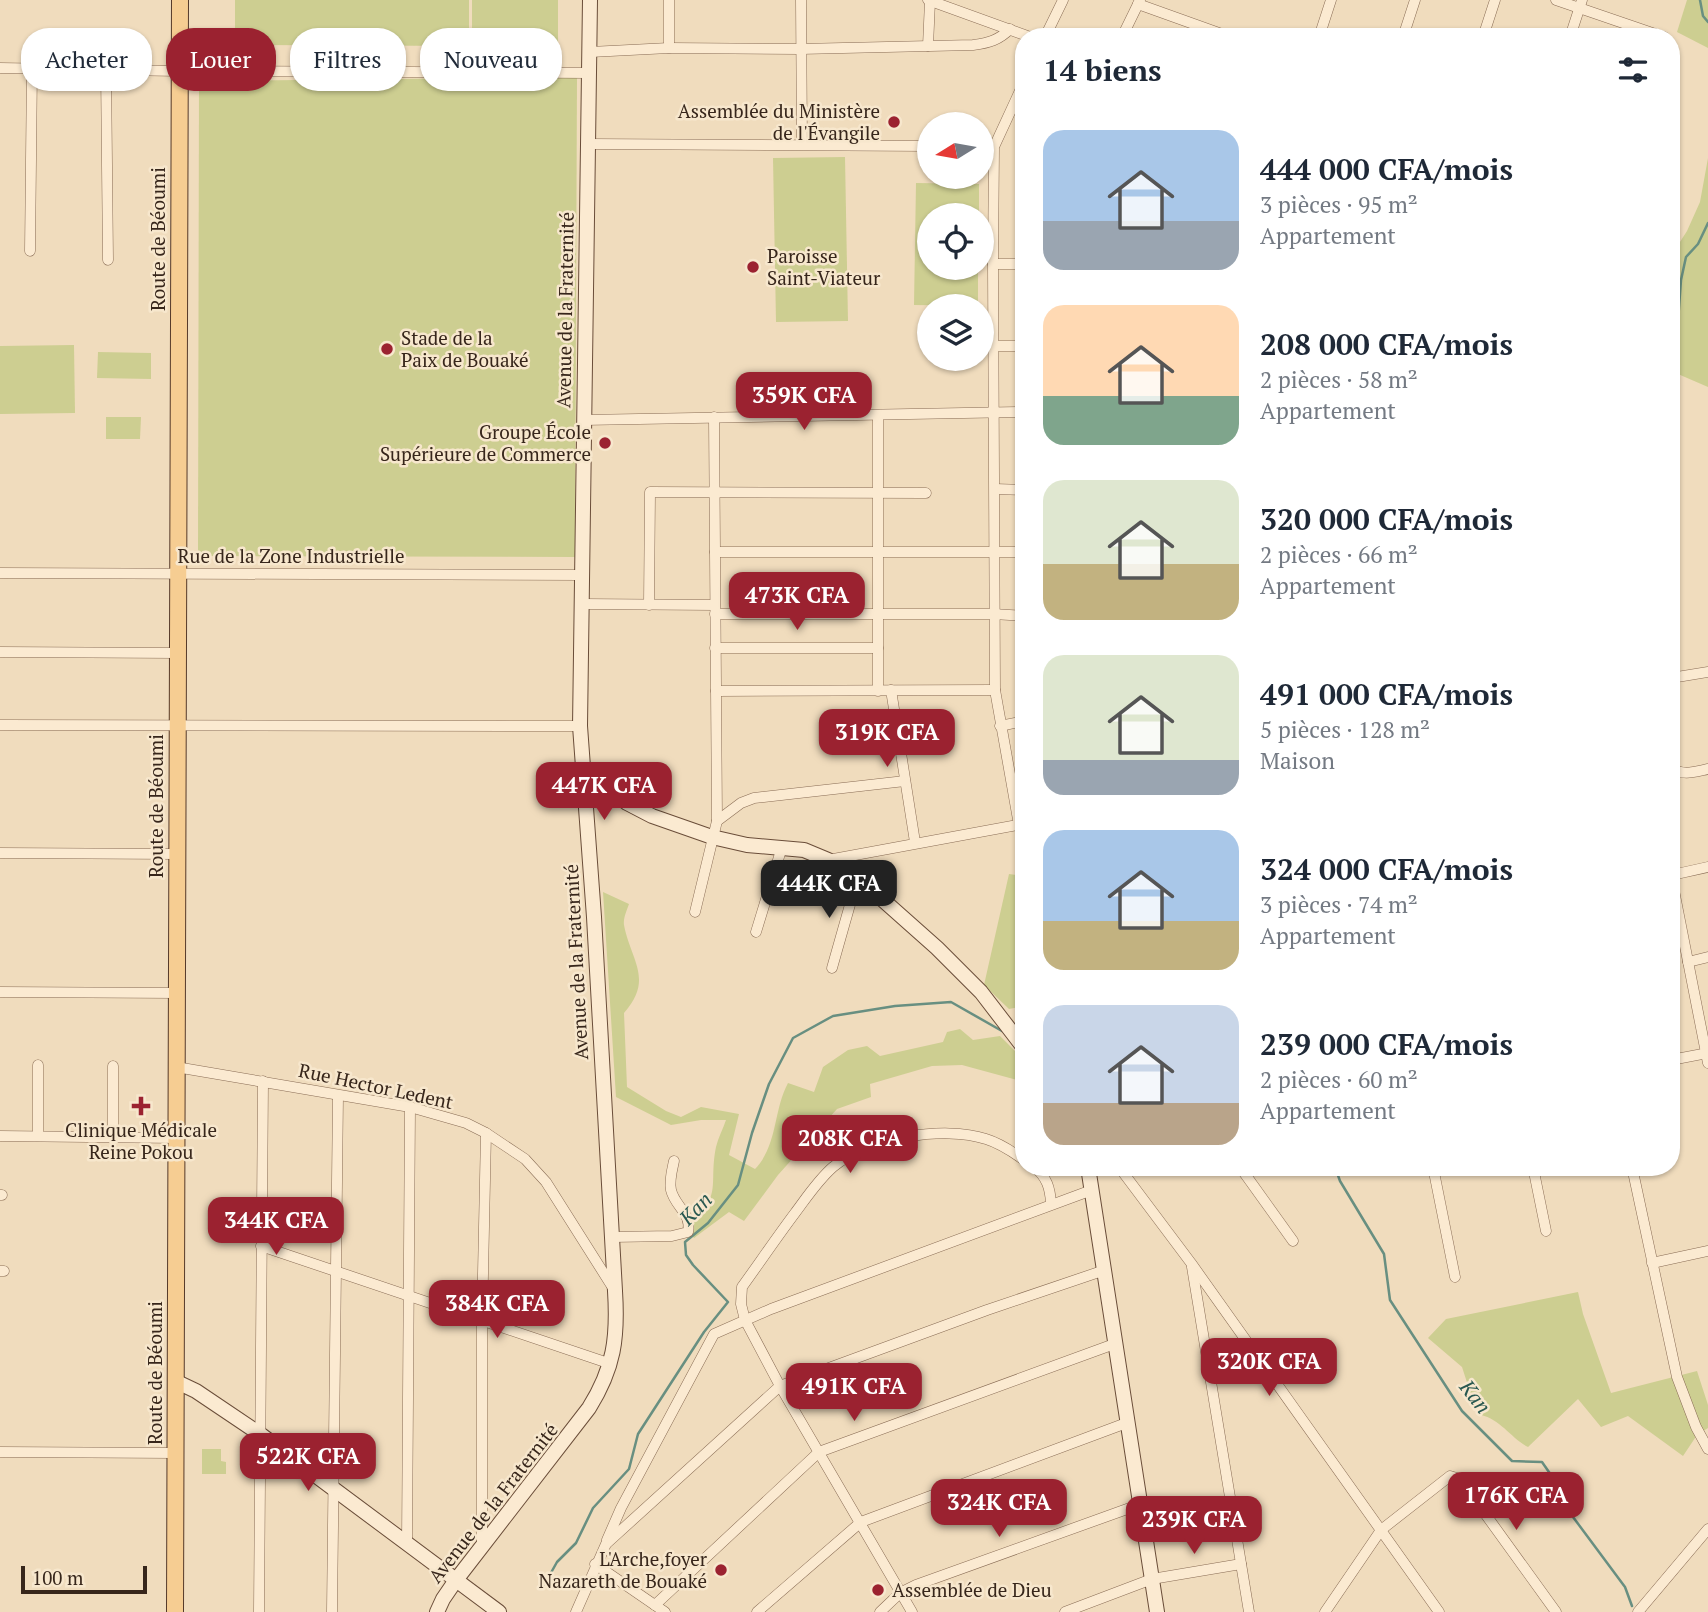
<!DOCTYPE html>
<html lang="fr">
<head>
<meta charset="utf-8">
<style>
  :root { --surface:#fff; --page:#f6f6f7; --text:#1f2937; --muted:#747a83; --accent:#9b2230 }
  body { margin:0; font-family:"PT Serif",serif; background:var(--page); color:var(--text); height:100vh; display:flex; flex-direction:column; font-size:26px; white-space:nowrap }
  * { box-sizing:border-box; margin:0 }
  p { font-size:23px; color:var(--muted) }
  .icon { flex:none; width:38px; height:38px; fill:none; stroke:currentColor; stroke-width:2; stroke-linecap:round; stroke-linejoin:round }
  .map { position:relative; flex:1; overflow:hidden }
  .details { position:absolute; left:1015px; top:28px; width:665px; height:1148px; display:flex; flex-direction:column; background:var(--surface); border-radius:28px; box-shadow:0 2px 5px #0004 }
  .details>* { flex:none }
  .guide { position:absolute; left:21px; top:28px; width:665px; height:63px; display:flex; gap:14px }
  .needle { width:46px; rotate:259deg }
  .controls { position:absolute; left:917px; top:112px; display:grid; gap:14px }
  .controls a { display:grid; place-items:center; width:77px; height:77px; border-radius:50%; background:var(--surface); box-shadow:0 2px 5px #0004; font-size:35px }
  .scale { position:absolute; left:21px; bottom:18px; width:126px; box-sizing:border-box; padding-left:7px; border:4px solid #37261b; border-top:0; font-size:19px; line-height:24px; white-space:nowrap; color:#37261b; -webkit-text-stroke:5px #f7e7cd; paint-order:stroke }
  .price { position:absolute; translate:-50% -60px; padding:0 16px; border-radius:14px; background:var(--accent); color:#fff; font-size:23px; line-height:46px; filter:drop-shadow(0 2px 4px #0008) }
  .price::after { content:''; position:absolute; left:50%; top:42px; width:21px; height:16px; margin-left:-10px; background:inherit; clip-path:polygon(0 0,100% 0,50% 100%) }
  .price.on { background:#222; color:#fff }
  ul { padding:0; list-style:none }
  li { display:flex; align-items:center; gap:21px; height:175px; padding:0 28px }
  li span { display:grid; place-items:center; flex:none; width:196px; height:140px; border-radius:21px; color:#555 }
  li>.icon { margin-inline-start:auto }
  span .icon { width:84px; height:84px; fill:#fffc; stroke-width:1 }
  li b { font-size:30px }
  h2 { display:flex; justify-content:space-between; align-items:center; height:84px; padding:0 28px; font-size:30px }
  .pill { padding:0 24px; border-radius:28px; background:var(--surface); box-shadow:0 2px 5px #0004; font-size:24px; line-height:63px }
  .pill.on { background:var(--accent); color:#fff }
  .map>svg:first-child { display:block }
</style>
</head>
<body>
<div class="map">
<svg width="1708" height="1612" viewBox="0 0 1708 1612">
  <rect width="100%" height="100%" fill="#f0dcbd"/>
  <g fill="#cdce91">
    <path d="M235,0H469V46L235,45Z"/>
    <rect x="472" y="0" width="86" height="42"/>
    <path d="M1687,0H1708V48L1677,32Z"/>
    <path d="M577,77L575,557L198,556L199,81Z"/>
    <path d="M845,157L848,321L776,322L773,158Z"/>
    <path d="M1708,158V387L1671,371V256L1687,231L1700,202Z"/>
    <path d="M916,183L979,184V215H929V268H978V306L914,305Z"/>
    <path d="M74,345L75,413L0,414V346Z"/>
    <path d="M98,352L151,353V379L97,378Z"/>
    <path d="M106,417H141L140,439H106Z"/>
    <path d="M1009,874L1024,876V1006L1009,1009L984,985Z"/>
    <path d="M603,892L629,904C627,910 623,918 624,925C631,961 654,979 624,1013L627,1087L666,1111L681,1117L701,1107L739,1114L729,1155L755,1169C778,1145 773,1111 788,1083L814,1092L823,1067L848,1050L867,1046L880,1056L943,1042L947,1032L960,1029L973,1040L1000,1036L1024,1060V1082L962,1065L932,1066L870,1084L871,1097L837,1109L778,1175L744,1221L729,1212L694,1238L683,1225C725,1199 708,1186 716,1147C718,1138 723,1129 726,1120H701L671,1125L616,1097Z"/>
    <path d="M1578,1292L1583,1314L1611,1393L1697,1371L1708,1405V1428L1697,1435L1683,1456L1628,1416L1601,1427L1578,1399L1528,1447C1511,1438 1500,1419 1481,1415L1474,1404L1462,1367L1428,1338L1446,1319Z"/>
    <path d="M202,1449H221V1461L226,1462V1474H202Z"/>
  </g>
  <g fill="none" stroke-linecap="round" stroke-linejoin="round">
    <g stroke="#688f81" stroke-width="2.5">
      <path d="M1700,0L1703,16L1708,22"/>
      <path d="M1671,339L1677,335L1681,280L1686,257L1698,244L1708,223"/>
      <path d="M1015,1030L1024,1026"/>
      <path d="M1335,1167L1340,1181L1384,1254L1390,1300L1462,1411L1512,1461L1542,1462L1560,1488L1573,1517L1625,1587L1632,1606"/>
      <path d="M543,1587L557,1562L576,1543L593,1508L629,1469L638,1434L704,1332L728,1302L693,1265L686,1255L685,1242L708,1223L738,1185L752,1133L769,1084L793,1038L833,1016L895,1006L951,1002L1002,1031"/>
    </g>
    <defs>
      <g id="street">
        <path d="M801,0L802,144"/>
        <path d="M928,0L1030,37"/>
        <path d="M1556,0L1664,37"/>
        <path d="M1138,4L1230,37"/>
        <path d="M1045,37L1063,0"/>
        <path d="M1122,37L1140,0"/>
        <path d="M1319,37L1331,0"/>
        <path d="M1403,37L1415,0"/>
        <path d="M1483,37L1495,0"/>
        <path d="M1570,37L1582,0"/>
        <path d="M928,46L930,1"/>
        <path d="M669,48V0"/>
        <path d="M590,52L669,48L800,49L973,45C989,43 999,40 1010,29"/>
        <path d="M0,68L179,71L589,73"/>
        <path d="M106,70L108,260"/>
        <path d="M588,144L929,146"/>
        <path d="M30,251L32,68"/>
        <path d="M993,264H1024"/>
        <path d="M994,346H1024"/>
        <path d="M878,415V691"/>
        <path d="M583,420L1024,412"/>
        <path d="M995,489L1024,490"/>
        <path d="M715,552H1024"/>
        <path d="M0,573L582,575"/>
        <path d="M582,604L715,605"/>
        <path d="M649,605L650,492L926,493"/>
        <path d="M715,614H993L1024,616"/>
        <path d="M715,648H878"/>
        <path d="M0,652L178,653"/>
        <path d="M1671,678L1708,672"/>
        <path d="M891,690L915,842"/>
        <path d="M716,691L995,690"/>
        <path d="M0,725L580,726"/>
        <path d="M1000,726L1024,721"/>
        <path d="M1671,768C1683,776 1694,772 1708,769"/>
        <path d="M717,821L741,803L754,798L905,781"/>
        <path d="M1019,825L995,690L993,264L994,147L1024,82"/>
        <path d="M0,853L177,854"/>
        <path d="M828,860L1023,824"/>
        <path d="M1671,875L1708,1063"/>
        <path d="M1672,875L1708,867"/>
        <path d="M695,912L717,821L714,417"/>
        <path d="M756,932L782,847"/>
        <path d="M1688,962L1708,957"/>
        <path d="M832,968L857,880"/>
        <path d="M0,992L178,993"/>
        <path d="M1671,1060L1708,1053"/>
        <path d="M176,1067L410,1107L466,1123L486,1133L525,1159L546,1182L615,1291"/>
        <path d="M0,1136L177,1138"/>
        <path d="M38,1136V1065"/>
        <path d="M113,1138V1066"/>
        <path d="M1034,1167C1047,1177 1050,1188 1051,1203"/>
        <path d="M1119,1167L1191,1263L1439,1612"/>
        <path d="M1240,1167L1293,1241"/>
        <path d="M1433,1167L1455,1277"/>
        <path d="M1533,1167L1546,1231"/>
        <path d="M1632,1167L1677,1377L1696,1427L1708,1449"/>
        <path d="M0,1195H2"/>
        <path d="M612,1237L672,1236L688,1232C692,1213 675,1207 671,1190C669,1181 672,1170 674,1161"/>
        <path d="M261,1246L611,1364"/>
        <path d="M1652,1263L1708,1251"/>
        <path d="M1192,1267L1249,1612"/>
        <path d="M0,1271H4"/>
        <path d="M0,1452L176,1453"/>
        <path d="M607,1540L621,1508L714,1334L771,1309L1092,1190"/>
        <path d="M407,1545L410,1107"/>
        <path d="M482,1546V1321L486,1133"/>
        <path d="M595,1564L665,1612"/>
        <path d="M655,1605L819,1452L1117,1343"/>
        <path d="M259,1612L263,1081"/>
        <path d="M332,1612L338,1096"/>
        <path d="M576,1612L606,1544L780,1386L987,1310L1105,1270"/>
        <path d="M757,1612L861,1522L1129,1422"/>
        <path d="M880,1612L900,1593L916,1585L1141,1504"/>
        <path d="M912,1612L780,1386L745,1320L741,1304L742,1287C760,1262 777,1237 795,1213C807,1197 818,1180 833,1167C868,1138 944,1125 986,1139C999,1143 1013,1152 1024,1160"/>
        <path d="M1065,1612L1152,1579L1241,1564"/>
        <path d="M1325,1612L1381,1530L1450,1476L1460,1479L1556,1612"/>
        <path d="M1638,1612L1708,1529"/>
      </g>
      <g id="secondary">
        <path d="M582,767L627,803L652,816L712,837L747,845L804,850L828,860L883,900L937,948L981,992L1024,1048"/>
        <path d="M1088,1167L1157,1612"/>
        <path d="M175,1381L196,1391L260,1434L499,1612"/>
        <path d="M437,1612L443,1599L456,1580L589,1408C614,1368 618,1338 615,1291L594,917L580,726L590,0"/>
      </g>
      <path id="primary" d="M175,1612L180,0"/>
    </defs>
    <use href="#street" stroke="#896c55" stroke-width="11"/>
    <use href="#secondary" stroke="#6a4d39" stroke-width="16"/>
    <use href="#primary" stroke="#563a2a" stroke-width="18"/>
    <use href="#street" stroke="#fbead1" stroke-width="10"/>
    <use href="#secondary" stroke="#fbead1" stroke-width="14"/>
    <use href="#primary" stroke="#f6cd92" stroke-width="16"/>
  </g>
  <g fill="#9b2230" stroke="#f7e7cd" stroke-width="2.5">
    <circle cx="894" cy="122" r="7"/>
    <circle cx="753" cy="267" r="7"/>
    <circle cx="387" cy="349" r="7"/>
    <circle cx="605" cy="443" r="7"/>
    <path d="M137.5 1095.5h7v7h7v7h-7v7h-7v-7h-7v-7h7z"/>
    <circle cx="721" cy="1570" r="7"/>
    <circle cx="878" cy="1590" r="7"/>
  </g>
  <g text-anchor="middle" stroke-width="5" stroke-linejoin="round" paint-order="stroke">
    <g font-size="19" fill="#37261b" stroke="#f7e7cd" text-anchor="end">
      <text x="880" y="118">Assemblée du Ministère<tspan x="880" dy="22">de l'Évangile</tspan></text>
      <text x="767" y="263" text-anchor="start">Paroisse<tspan x="767" dy="22">Saint-Viateur</tspan></text>
      <text x="401" y="345" text-anchor="start">Stade de la<tspan x="401" dy="22">Paix de Bouaké</tspan></text>
      <text x="591" y="439">Groupe École<tspan x="591" dy="22">Supérieure de Commerce</tspan></text>
      <text x="141" y="1137" text-anchor="middle">Clinique Médicale<tspan x="141" dy="22">Reine Pokou</tspan></text>
      <text x="707" y="1566">L'Arche,foyer<tspan x="707" dy="22">Nazareth de Bouaké</tspan></text>
      <text x="892" y="1597" text-anchor="start">Assemblée de Dieu</text>
    </g>
    <g font-size="19" fill="#37261b" stroke="#f7e7cd">
      <text transform="translate(158 239) rotate(-90)" y="7">Route de Béoumi</text>
      <text transform="translate(565 310) rotate(-89)" y="7">Avenue de la Fraternité</text>
      <text x="291" y="563">Rue de la Zone Industrielle</text>
      <text transform="translate(156 806) rotate(-90)" y="7">Route de Béoumi</text>
      <text transform="translate(576 962) rotate(-93)" y="7">Avenue de la Fraternité</text>
      <text transform="translate(376 1086) rotate(12)" y="7">Rue Hector Ledent</text>
      <text transform="translate(155 1373) rotate(-90)" y="7">Route de Béoumi</text>
      <text transform="translate(493 1503) rotate(-52)" y="7">Avenue de la Fraternité</text>
    </g>
    <g font-size="21" font-style="italic" fill="#295850" stroke="#f7e7cd">
      <text transform="translate(696 1209) rotate(-46)" y="7">Kan</text>
      <text transform="translate(1475 1397) rotate(52)" y="7">Kan</text>
    </g>
  </g>
</svg>
<div class="controls">
<a><svg class="needle" viewBox="-14 -14 28 28"><path d="M0-13l5 13h-10z" fill="#e53935"/><path d="M0 13l5-13h-10z" fill="#747a83"/></svg></a>
<a><svg class="icon" aria-label="locate" viewBox="0 0 24 24"><circle cx="12" cy="12" r="6"/><path d="M12 2v4M12 18v4M2 12h4M18 12h4"/></svg></a>
<a><svg class="icon" aria-label="layers" viewBox="0 0 24 24"><path d="M12 4l9 5-9 5-9-5zM3 14l9 5 9-5"/></svg></a>
</div>
<div class="scale">100 m</div>
<b class="price" style="left:804px;top:432px">359K CFA</b>
<b class="price" style="left:797px;top:632px">473K CFA</b>
<b class="price" style="left:887px;top:769px">319K CFA</b>
<b class="price" style="left:604px;top:822px">447K CFA</b>
<b class="price on" style="left:829px;top:920px">444K CFA</b>
<b class="price" style="left:850px;top:1175px">208K CFA</b>
<b class="price" style="left:276px;top:1257px">344K CFA</b>
<b class="price" style="left:497px;top:1340px">384K CFA</b>
<b class="price" style="left:1269px;top:1398px">320K CFA</b>
<b class="price" style="left:854px;top:1423px">491K CFA</b>
<b class="price" style="left:308px;top:1493px">522K CFA</b>
<b class="price" style="left:1516px;top:1532px">176K CFA</b>
<b class="price" style="left:999px;top:1539px">324K CFA</b>
<b class="price" style="left:1194px;top:1556px">239K CFA</b>
<div class="guide">
<a class="pill">Acheter</a>
<a class="pill on">Louer</a>
<a class="pill">Filtres</a>
<a class="pill">Nouveau</a>
</div>
<section class="details">
<h2>14 biens<svg class="icon" aria-label="filters" viewBox="0 0 24 24"><path d="M4 7h16M4 17h16"/><circle cx="9" cy="7" r="2"/><circle cx="15" cy="17" r="2"/></svg></h2>
<ul>
<li><span style="background:linear-gradient(#a9c7e8 65%,#9aa5b1 0)"><svg class="icon" aria-label="home" viewBox="0 0 24 24"><path d="M3 11l9-7 9 7M6 9v11h12V9"/></svg></span><div><b>444 000 CFA/mois</b><p>3 pièces · 95 m²</p><p>Appartement</p></div></li>
<li><span style="background:linear-gradient(#ffd9b3 65%,#7fa58c 0)"><svg class="icon" aria-label="home" viewBox="0 0 24 24"><path d="M3 11l9-7 9 7M6 9v11h12V9"/></svg></span><div><b>208 000 CFA/mois</b><p>2 pièces · 58 m²</p><p>Appartement</p></div></li>
<li><span style="background:linear-gradient(#dfe7d0 60%,#c2b280 0)"><svg class="icon" aria-label="home" viewBox="0 0 24 24"><path d="M3 11l9-7 9 7M6 9v11h12V9"/></svg></span><div><b>320 000 CFA/mois</b><p>2 pièces · 66 m²</p><p>Appartement</p></div></li>
<li><span style="background:linear-gradient(#dfe7d0 75%,#9aa5b1 0)"><svg class="icon" aria-label="home" viewBox="0 0 24 24"><path d="M3 11l9-7 9 7M6 9v11h12V9"/></svg></span><div><b>491 000 CFA/mois</b><p>5 pièces · 128 m²</p><p>Maison</p></div></li>
<li><span style="background:linear-gradient(#a9c7e8 65%,#c2b280 0)"><svg class="icon" aria-label="home" viewBox="0 0 24 24"><path d="M3 11l9-7 9 7M6 9v11h12V9"/></svg></span><div><b>324 000 CFA/mois</b><p>3 pièces · 74 m²</p><p>Appartement</p></div></li>
<li><span style="background:linear-gradient(#c9d6e8 70%,#b9a48a 0)"><svg class="icon" aria-label="home" viewBox="0 0 24 24"><path d="M3 11l9-7 9 7M6 9v11h12V9"/></svg></span><div><b>239 000 CFA/mois</b><p>2 pièces · 60 m²</p><p>Appartement</p></div></li>
</ul>
</section>
</div>
</body>
</html>
